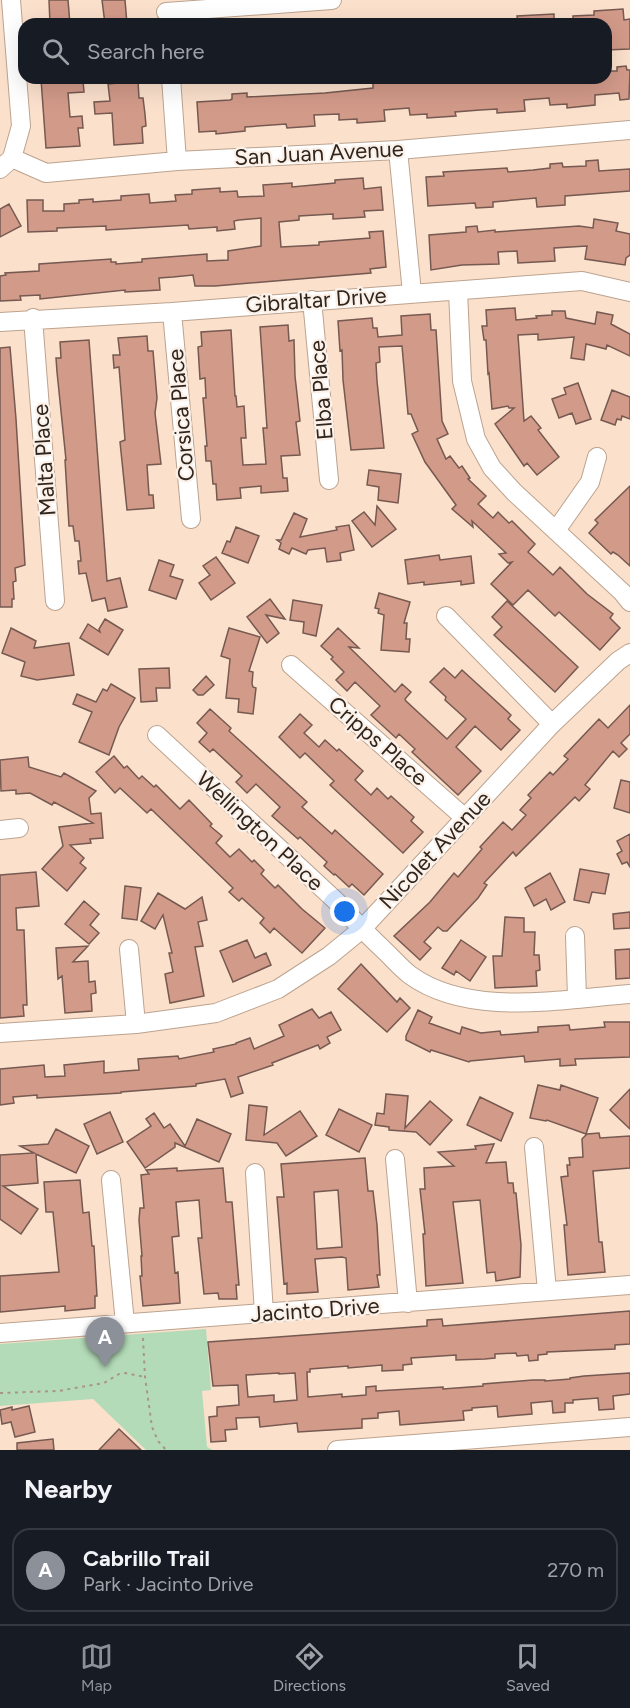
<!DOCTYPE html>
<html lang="en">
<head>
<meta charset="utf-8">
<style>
  body { margin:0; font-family:Figtree,sans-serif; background:#242831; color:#f1f3f6 }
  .you { position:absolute; left:345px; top:912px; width:21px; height:21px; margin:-15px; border:4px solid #fff; border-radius:50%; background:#1a73e8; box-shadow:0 0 0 9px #1a73e833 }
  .badge { display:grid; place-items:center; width:39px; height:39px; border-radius:50%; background:#8c9099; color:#fff; font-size:20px; font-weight:700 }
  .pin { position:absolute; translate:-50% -50px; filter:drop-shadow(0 2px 3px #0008) }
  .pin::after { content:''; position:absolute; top:32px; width:21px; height:18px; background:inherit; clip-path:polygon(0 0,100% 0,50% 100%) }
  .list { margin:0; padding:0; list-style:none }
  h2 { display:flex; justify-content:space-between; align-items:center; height:78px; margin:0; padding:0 24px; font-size:26px }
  h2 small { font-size:20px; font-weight:400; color:#9ea1a6 }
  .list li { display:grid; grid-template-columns:39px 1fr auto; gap:18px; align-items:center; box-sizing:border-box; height:84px; margin:0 12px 12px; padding:0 12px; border:2px solid #363941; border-radius:18px }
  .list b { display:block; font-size:22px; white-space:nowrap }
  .list p { margin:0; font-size:20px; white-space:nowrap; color:#9ea1a6 }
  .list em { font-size:20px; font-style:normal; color:#9ea1a6 }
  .icon { flex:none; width:33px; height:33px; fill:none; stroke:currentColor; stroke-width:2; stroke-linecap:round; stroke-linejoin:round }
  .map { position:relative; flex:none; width:630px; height:1450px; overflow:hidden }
  .search { position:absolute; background:#171b24; box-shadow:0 6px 24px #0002; left:18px; right:18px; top:18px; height:66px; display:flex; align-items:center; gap:15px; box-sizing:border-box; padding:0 21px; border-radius:18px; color:#9ea1a6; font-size:22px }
  .sheet { height:174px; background:#171b24 }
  nav { display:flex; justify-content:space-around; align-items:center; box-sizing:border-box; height:84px; border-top:2px solid #363941; background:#171b24; font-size:16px; color:#9ea1a6 }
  nav a { display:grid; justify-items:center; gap:3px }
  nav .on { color:#8c9099 }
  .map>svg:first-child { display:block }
  .green { fill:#b3dbb8 }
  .building { fill:#d29a89; stroke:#765951; stroke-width:1.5; fill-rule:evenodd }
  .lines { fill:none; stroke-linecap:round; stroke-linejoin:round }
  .minor-casing { stroke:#bca38f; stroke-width:20 }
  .path { stroke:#a99586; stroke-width:2; stroke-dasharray:3 4.5; stroke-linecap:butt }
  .minor { stroke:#fff; stroke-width:18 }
  .labels { text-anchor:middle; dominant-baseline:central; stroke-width:4.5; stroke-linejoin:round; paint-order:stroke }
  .street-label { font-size:22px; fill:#30261e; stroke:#fcf1e9 }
</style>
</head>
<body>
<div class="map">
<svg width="630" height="1450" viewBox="0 0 630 1450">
  <rect width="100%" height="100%" fill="#fbe1cc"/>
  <path class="green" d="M206,1329L211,1390L202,1391L207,1447L213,1450H146L93,1399L0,1406V1344Z"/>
  <path class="building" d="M49,0H68L70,24H50Z
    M102,0H125L127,24H105Z
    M623,9L624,20L630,19V49L606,50V24H573V16L594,15V11Z
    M554,14V24H518L517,16Z
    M626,66L627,70H630L629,99L620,100L619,93L595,95V105L567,108V104L550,105L549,98L524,100L525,111L497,113V109L480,110L455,112L456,116L427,118V114L410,115L409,108L384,110L385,121L357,123V119L339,120V114L314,115L315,126L287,128L286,124L245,127V131L216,134V131L199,132L197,102L230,100L232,99V94L247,93V97L325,93L373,88V83L443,78H457L458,82L490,80V78H606V71H617V67Z
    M77,78V82L83,81L84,92L68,93L70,117L82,116L83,128H78L80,146L46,148L41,79Z
    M138,81L139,98H143L145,114L146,126L142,127L143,143L114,145L112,113L95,114L94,102L110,101L108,84Z
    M598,160L599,171L630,169V191L565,196V205L537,207L536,198L493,202V207L476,208L475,203L428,206L426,177L444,176L443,172L507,168L508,172L533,170L550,168V164L562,163L563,167L586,166V161Z
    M363,178L364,189L381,187L383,210L364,211L365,217L333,219V214L299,216V220L279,222L281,247L319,245V242L370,238L369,232L383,231L386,267L370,269L371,273L215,286H195L193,275L173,277L159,278L160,290L125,292V290L40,299V295L20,296L21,300L0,301V276L6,275L5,273L39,271V264L111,259V262H116V264L142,262V259L207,254V261L228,260V251L261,246V218L239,220L234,221L235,229L217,231V227L189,229L188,225L106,230V226L57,228V231L28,232L27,200H43V211H64V204L79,203V200L93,199V202L121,200V196L149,194L150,203L176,201L175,195L192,194V190L220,188V192L237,191L238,197L264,196L263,185L292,183V187L335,183V180Z
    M9,204L21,226L0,237V209Z
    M594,219L618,223L616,231L630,234V255L626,258L625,265L585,259L587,246L554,248L555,261L518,263L517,251L498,252L499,264L462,265L431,270L429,235L466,232V227L477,226L478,232L495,230V232L579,226L593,228Z
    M515,308L516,320L537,318L536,316L552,315V311H565L566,318L595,324L597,312L613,315L611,324L630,334V356L607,345L606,349L586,344L584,360L571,358L574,337L538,340V334L518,335L524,421L531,416L541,428L538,430L559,457L537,475L527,463L524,466L495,424L514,408H509L508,406L492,409L489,373L488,374L486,340H484L482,326H487L486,310Z
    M430,314L431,330H436L442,421L448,434L437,439L446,459L450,456L459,468L462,466L470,478L468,479L486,496L478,504L493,518L498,512L509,523L512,521L535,544L528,552L553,575L560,567L587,594L613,614L610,618L620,628L600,650L559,612L555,616L528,590L513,605L491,584L512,562L508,563L499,554L506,553L472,521L473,527L452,509L456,505L425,462L412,434L418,431L411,414H408L402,346L379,347L380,362L376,363L377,381L384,448L351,450L343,380L342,350L340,351L338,321L372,318L373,328H377L378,337L402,335L401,316Z
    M288,325L289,341L294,340L295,376L300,421L296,422L300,455L281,456L283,478H287L288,491L261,493V486L240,488L241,498L217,500L216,484H213L211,461H206L205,446H207L203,398H206L205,378L200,379L198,347L202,346L201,332L231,330L235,396H236L237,407L244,406L246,438H241L243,465L266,464L263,428H267L260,327Z
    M147,336L148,351H153L157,398L155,413L161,464L147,465L149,495H153L154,508L127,510L120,442L125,440L119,367L114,368L113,355H120L118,338Z
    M89,340L107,581L120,578L127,607L108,611L105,598L92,601L86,573L79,574L78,561H81L79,541H75L73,526H69L65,460H66L57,372L56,358H61L60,342Z
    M10,347L16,419L25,565L15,568L16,581L13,582L14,599H12V607H0V348Z
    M578,383L591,419L576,424L572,413L559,418L552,399L566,394L564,388Z
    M612,390L630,397V419L622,416L621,420L617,419L615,425L601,420Z
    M369,470L401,474L398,503L378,500L379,487L367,485Z
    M630,486V566L618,555L613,552L611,554L589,533L598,523L595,520Z
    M377,506L396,529L372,547L352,521L364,512L375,525Z
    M294,513L307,519L300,537L337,530L336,527L349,525L354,550L340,553L341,560L327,562L325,548L308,550L306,554L292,548L289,554L279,549L281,543L277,540H281Z
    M236,527L259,536L248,563L222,553L227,541L230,542Z
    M439,555L440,560L471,556L474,583L461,585V581L424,585V582L408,584L405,560Z
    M216,557L235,583L211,600L199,583L210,575L203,566Z
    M159,560L174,565L170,576L183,580L176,599L149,590Z
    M379,593L410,602L404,623H407L406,639H410L409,652L381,650L384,615L378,613L379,609L375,608Z
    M270,599L285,619L266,615L279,633L267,643L247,617Z
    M293,600L322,605L316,636L303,633L304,622L290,620Z
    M507,601L578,667L555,692L494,635L502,627L492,617Z
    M105,619L123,630L108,655L80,638L88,624L100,632L99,629Z
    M11,628L36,641L34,648L69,643L74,675L37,680L21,676L25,662L2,653Z
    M229,628L260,637L249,671L253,672L252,684L253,687L256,688L253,714L238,712L239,699L226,698L230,659L221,656Z
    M338,628L359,648L349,647L395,692L402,684L411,692L405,699L406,701L447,739L466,719L445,700L446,697L430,682L444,668L455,678L462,670L511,715L508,719L520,730L501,750L475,726L456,747L481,771L458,795L412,752L415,749L399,734L396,738L371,715L380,706L355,682L347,691L336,680L344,672L331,659L333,657L321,646Z
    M169,668L170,688H156L157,701L141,702L139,669Z
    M206,676L214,685L203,695H198L193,690Z
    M111,684L135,698L119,727L109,755L79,742L92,712L73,704L77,694L96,702L103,689L107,691Z
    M630,705V734L621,743L627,749L619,757L613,751L585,785L590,789L579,801L575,797L516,856L513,852L484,883L487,885L478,898L447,931H443L438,927L424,942L431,948L420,960L394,936L430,902L454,873L458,877L482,849L480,847L503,822L512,830L526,815L520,810L531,798L528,795L550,772L553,775L568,759L564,756L599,719L608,728Z
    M210,709L231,728L229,731L307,802L302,807L332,834L335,830L383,874L364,895L352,884L349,887L335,874L334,875L324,866L327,862L300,837L298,839L272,816L280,807L256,784L247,793L236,782L242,776L213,749L210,752L199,742L207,733L197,723Z
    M300,714L312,725L304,733L319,747L325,740L337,751L339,749L363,771L355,780L371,795L377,788L388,799L391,796L414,817L411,821L423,832L403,853L330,785L334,781L305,753L300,758L279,737Z
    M114,756L124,768L127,766L139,779L142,776L154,787L156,785L180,809L189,800L212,824L210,826L222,836L216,843L230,857L239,849L252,862L254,860L264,870L261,874L275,888L278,885L302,909L325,928L302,953L274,928L270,933L260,923L264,918L242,898L239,901L229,892L233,888L151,809L147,813L120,788L115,793L96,772Z
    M28,757L29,767L61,777L64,773L96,791L89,798L91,814L101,813L103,838L90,839L91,843L70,845L84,858L80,863L86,868L67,891L42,869L63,846L59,827L93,823L54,802L52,805L30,793L16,794V790L1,791L0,760Z
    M621,780L630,782V813L614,808Z
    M630,834V867L627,862L622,864L617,854L622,851L617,841Z
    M580,869L609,874L605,894L592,892L589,903L574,900Z
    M36,872L39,906L16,908L17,930H24L27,1005H23L24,1016L0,1018V875Z
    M550,873L565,902L551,910L546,899L534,906L525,888Z
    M125,886L141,888L137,920L122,918Z
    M158,893L185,909L202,897L207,920L198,922L203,946L195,947L204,996L170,1003L165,974L173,972L169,953H172L163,915L155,929L141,921Z
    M84,901L99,914L90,925L99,933L89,944L65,924Z
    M630,912V928L614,929L613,914Z
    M505,917L524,918V932H535L534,955H539L540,970L536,971L537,986L495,988L493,956H502Z
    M247,940L255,958L266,953L271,965L233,982L220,951Z
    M461,940L486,957L470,981L456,971L454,975L442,968Z
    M88,946L73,962L88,961L89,982L95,981L96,993L91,994L92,1011L65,1013L62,976L58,979L56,948Z
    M630,949V978L616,979L615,950Z
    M361,964L397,1002L400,998L410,1008L387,1032L338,989Z
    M312,1009L319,1018L331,1012L341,1030L327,1037L330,1043L320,1049L318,1045L272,1063L273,1065L238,1077L243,1093L231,1097L225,1079L196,1084V1086L121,1092V1093L37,1098V1095L13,1097L14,1103L0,1105V1069L44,1065L45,1077L65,1076L64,1065L104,1061V1073L125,1071L139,1070L138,1059L178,1056L179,1059L214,1052L213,1049L236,1044V1043L250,1038L254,1049L284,1036L279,1025Z
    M418,1010L432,1017L429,1023L460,1034L462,1027L481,1033L500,1031L501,1035L538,1032V1027L569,1025L570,1030L605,1027L604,1022H630V1057L575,1059L576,1065L560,1066V1059L525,1062L524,1056L470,1061L469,1062L431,1050L430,1052L406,1040V1036Z
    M538,1085L560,1090L561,1085L598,1098L586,1134L547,1120L546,1121L530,1118Z
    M630,1089V1129L610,1110Z
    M386,1094L408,1096L405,1128L430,1101L452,1120L430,1145L416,1132L389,1130V1127L375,1125L377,1113L384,1114Z
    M480,1097L513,1113L501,1141L467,1125Z
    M249,1105L267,1107L264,1135L300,1111L317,1136L286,1156L277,1143L246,1140Z
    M339,1109L372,1125L359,1152L326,1135Z
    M110,1112L123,1142L97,1154L84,1124Z
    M154,1113L164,1128L170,1124L185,1146L197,1119L231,1134L219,1162L175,1143V1147L145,1168L127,1142L151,1126L146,1119Z
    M56,1129L89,1146L76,1173L36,1154L38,1183L3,1186L38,1209L21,1234L0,1219V1155L34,1153L20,1146L48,1144Z
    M599,1133L600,1138L630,1136V1168L593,1171L599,1242H602L605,1272L568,1275L564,1225H567L561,1177L568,1176L567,1165H570L569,1158L583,1157L582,1139L587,1134Z
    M494,1144L486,1163L506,1162L508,1183H513L514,1193H516L521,1245L520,1277L496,1281L495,1272L487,1273L480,1200L453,1202L463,1283L426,1286L423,1234H425L420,1189H425L424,1168L454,1166L438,1152L476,1149L475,1146Z
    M365,1158L368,1191H373L377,1225L380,1275H377L379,1287L348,1290L346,1258L342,1257L315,1259L318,1292L287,1294V1283L284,1284L277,1197H284L281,1164ZM338,1190L342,1247L317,1249L314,1192Z
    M177,1168V1171L223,1168L226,1202H232L239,1285H236L237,1299H219L218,1293L204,1294L198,1238H202L199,1200L176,1202L179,1236L172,1237L175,1273L178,1272L180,1303L143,1306L140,1276H142L141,1256H142L139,1220L140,1208H144L141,1175L149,1174L146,1170Z
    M80,1180L83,1213L89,1212L92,1246H94L97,1296H95V1308L65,1311V1306L0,1312V1276L59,1272L53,1212H46L44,1182Z
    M630,1311V1344L615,1345V1349L547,1352V1354L538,1355V1360L529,1361L528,1355L517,1356L516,1353L495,1354V1358L485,1359L456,1360V1355L411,1358L412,1364L403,1365V1370L382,1371V1365L348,1368V1366L310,1369V1372H307L308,1397L342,1394V1397L366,1395V1387L376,1386V1391L443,1387V1389L483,1386V1384L533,1380H545V1381L570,1379V1378L584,1376L630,1373V1394L613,1396L614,1409L599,1410L598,1398L573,1400V1403H565V1412L553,1413L552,1401L531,1403L532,1414L498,1417L497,1406L472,1408V1410L463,1411L464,1420L400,1425L399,1411L378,1413V1418L362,1419V1428L298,1432L297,1423L260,1427L259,1417L236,1418L237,1429L225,1430L226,1441L211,1442L209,1417L217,1416V1407L239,1405L238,1385L213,1386L208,1342L427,1326V1320L442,1319L443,1326ZM279,1373V1374L295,1373L297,1400L274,1402V1395L248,1397L246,1375Z
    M29,1406L35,1432L15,1437L11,1422L2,1424L0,1410L12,1407V1410Z
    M119,1429L141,1450H99Z
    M53,1439L54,1450H17V1443Z"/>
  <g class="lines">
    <defs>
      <path id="minor" d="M166,12L332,0
        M171,78L177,161
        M398,150L412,293
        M12,158L46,173L177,161L398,150L630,130
        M0,169L12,158L21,126L11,0
        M458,291L462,381L476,439L492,468L514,492L622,592L630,602
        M312,300L329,480
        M172,312L191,519
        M33,318L55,601
        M0,322L172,312L582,281L630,292
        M557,529L590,482L597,457
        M446,616L552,724
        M291,665L465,818
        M157,735L336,901C352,919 369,936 387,953C395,961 402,969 410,975C469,1018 562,999 630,994
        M0,830L19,828
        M575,936L577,998
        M129,949L136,1024
        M0,1033L136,1024L216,1013L278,989L329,956L362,929L552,724L618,661L630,653
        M534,1147L547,1291
        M395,1159L408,1303
        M255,1173L264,1313
        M111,1180L125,1323
        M0,1333L630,1285
        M337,1450L630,1427"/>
    </defs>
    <use href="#minor" class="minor-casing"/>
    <path class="path" d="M143,1338L145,1377L152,1427L158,1441L166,1450
      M0,1393L58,1391L104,1383L119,1374L125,1373L145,1377"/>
    <use href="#minor" class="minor"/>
  </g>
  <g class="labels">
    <g class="street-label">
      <text transform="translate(319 153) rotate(-3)">San Juan Avenue</text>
      <text transform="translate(316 300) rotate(-4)">Gibraltar Drive</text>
      <text transform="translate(321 390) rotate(-95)">Elba Place</text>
      <text transform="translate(181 415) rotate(-95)">Corsica Place</text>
      <text transform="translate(44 460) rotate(-94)">Malta Place</text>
      <text transform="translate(378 741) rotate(41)">Cripps Place</text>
      <text transform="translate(260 831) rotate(43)">Wellington Place</text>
      <text transform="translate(435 850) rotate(-47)">Nicolet Avenue</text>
      <text transform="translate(315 1310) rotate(-4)">Jacinto Drive</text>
    </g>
  </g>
</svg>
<div class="you"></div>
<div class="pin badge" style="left:105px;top:1367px">A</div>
<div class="search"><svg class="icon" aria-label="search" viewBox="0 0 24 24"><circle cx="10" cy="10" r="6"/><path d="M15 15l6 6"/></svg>Search here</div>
</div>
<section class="sheet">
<h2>Nearby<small></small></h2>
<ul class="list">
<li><span class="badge">A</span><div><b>Cabrillo Trail</b><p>Park · Jacinto Drive</p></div><em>270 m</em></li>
</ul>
</section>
<nav>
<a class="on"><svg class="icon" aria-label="map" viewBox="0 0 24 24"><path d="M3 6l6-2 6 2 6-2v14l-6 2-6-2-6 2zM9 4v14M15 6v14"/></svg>Map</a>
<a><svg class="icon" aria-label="directions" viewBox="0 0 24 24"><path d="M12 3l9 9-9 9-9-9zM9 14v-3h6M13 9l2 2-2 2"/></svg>Directions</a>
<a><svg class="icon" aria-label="saved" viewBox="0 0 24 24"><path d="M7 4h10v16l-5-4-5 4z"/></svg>Saved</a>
</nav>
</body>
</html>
